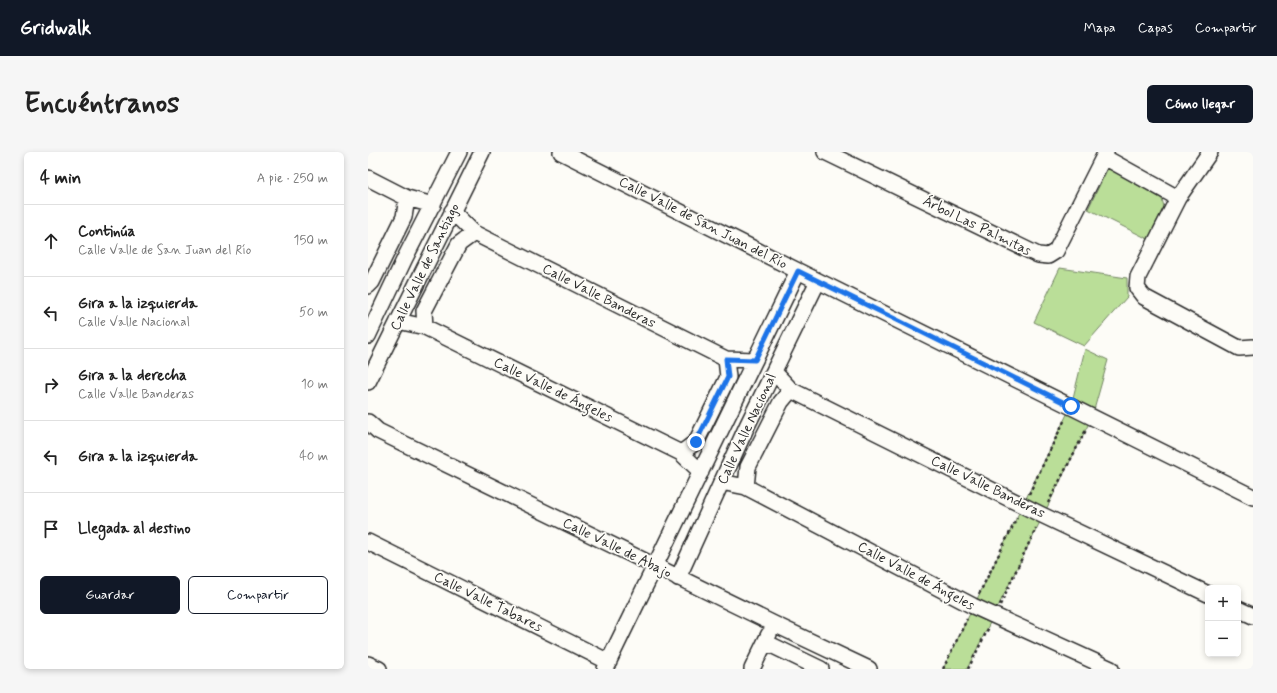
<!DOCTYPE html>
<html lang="es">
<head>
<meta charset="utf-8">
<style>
  body { margin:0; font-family:Mynerve,sans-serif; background:#f6f6f6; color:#222 }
  .controls { position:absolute; right:12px; bottom:12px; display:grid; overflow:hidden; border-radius:6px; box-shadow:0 2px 6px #0003 }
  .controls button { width:36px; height:36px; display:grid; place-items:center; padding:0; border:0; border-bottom:1px solid #e0e0e0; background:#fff; color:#222; font:20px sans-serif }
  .stop { position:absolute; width:12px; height:12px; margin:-9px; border:3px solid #1a73e8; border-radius:50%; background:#fff }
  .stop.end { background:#1a73e8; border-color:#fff; box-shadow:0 1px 4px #0008 }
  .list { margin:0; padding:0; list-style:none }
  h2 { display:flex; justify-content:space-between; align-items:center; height:52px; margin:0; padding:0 16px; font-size:17px }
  h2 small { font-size:13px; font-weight:400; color:#767676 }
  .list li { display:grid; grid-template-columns:26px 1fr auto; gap:12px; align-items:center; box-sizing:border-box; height:72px; padding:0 16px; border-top:1px solid #e0e0e0 }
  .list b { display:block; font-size:15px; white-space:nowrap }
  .list p { margin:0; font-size:13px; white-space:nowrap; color:#767676 }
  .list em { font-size:13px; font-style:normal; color:#767676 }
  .actions { display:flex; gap:8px; padding:12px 16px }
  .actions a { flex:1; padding:9px 0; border:1px solid #111827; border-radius:6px; text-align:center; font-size:14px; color:#111827 }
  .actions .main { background:#111827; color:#fff }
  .icon { flex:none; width:22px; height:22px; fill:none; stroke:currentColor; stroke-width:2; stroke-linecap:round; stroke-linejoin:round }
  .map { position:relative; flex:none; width:885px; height:517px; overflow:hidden; border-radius:6px }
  header { display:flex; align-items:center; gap:24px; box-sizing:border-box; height:56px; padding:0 20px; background:#111827; color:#fff }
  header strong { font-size:19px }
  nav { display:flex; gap:22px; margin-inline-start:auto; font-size:14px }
  .intro { display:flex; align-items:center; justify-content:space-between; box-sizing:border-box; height:96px; padding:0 24px }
  h1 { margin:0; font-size:28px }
  .button { padding:10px 18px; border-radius:6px; background:#111827; color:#fff; font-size:14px; font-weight:700 }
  main { display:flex; gap:24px; padding:0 24px }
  aside { flex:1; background:#fff; border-radius:6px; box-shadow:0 2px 6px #0003 }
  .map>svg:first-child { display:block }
  .green { fill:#bade98; stroke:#728462 }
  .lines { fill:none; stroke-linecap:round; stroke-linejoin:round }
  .minor-casing { stroke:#2b2b2b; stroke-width:18 }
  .path { stroke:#2b2b2b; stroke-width:2.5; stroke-dasharray:3 3; stroke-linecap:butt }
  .minor { stroke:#fdfcf7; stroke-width:15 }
  .route { stroke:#1a73e8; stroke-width:5 }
  .labels { text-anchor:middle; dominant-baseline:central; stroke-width:3.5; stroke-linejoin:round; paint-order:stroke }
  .street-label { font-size:14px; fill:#2b2b2b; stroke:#fdfcf7 }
</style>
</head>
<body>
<header>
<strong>Gridwalk</strong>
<nav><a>Mapa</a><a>Capas</a><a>Compartir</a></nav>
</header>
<div class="intro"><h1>Encuéntranos</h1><a class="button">Cómo llegar</a></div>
<main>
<aside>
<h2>4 min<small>A pie · 250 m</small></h2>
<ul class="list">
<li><svg class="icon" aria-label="ahead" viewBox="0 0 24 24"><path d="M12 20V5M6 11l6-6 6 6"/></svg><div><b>Continúa</b><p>Calle Valle de San Juan del Río</p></div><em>150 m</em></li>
<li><svg class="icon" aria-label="left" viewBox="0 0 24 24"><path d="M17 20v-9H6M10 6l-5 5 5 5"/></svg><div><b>Gira a la izquierda</b><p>Calle Valle Nacional</p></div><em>50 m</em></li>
<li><svg class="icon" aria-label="right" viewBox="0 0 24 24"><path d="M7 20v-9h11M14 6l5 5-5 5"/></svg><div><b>Gira a la derecha</b><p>Calle Valle Banderas</p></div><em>10 m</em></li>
<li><svg class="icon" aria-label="left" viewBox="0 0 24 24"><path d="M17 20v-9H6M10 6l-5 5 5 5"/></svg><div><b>Gira a la izquierda</b></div><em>40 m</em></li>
<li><svg class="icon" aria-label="arrive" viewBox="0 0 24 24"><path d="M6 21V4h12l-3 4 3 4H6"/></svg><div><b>Llegada al destino</b></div></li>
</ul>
<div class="actions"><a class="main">Guardar</a><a>Compartir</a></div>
</aside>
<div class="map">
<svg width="885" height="517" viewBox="0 0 885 517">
  <rect width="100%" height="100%" fill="#fdfcf7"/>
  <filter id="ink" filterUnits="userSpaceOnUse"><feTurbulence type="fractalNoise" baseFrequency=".025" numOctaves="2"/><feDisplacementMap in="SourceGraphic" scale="8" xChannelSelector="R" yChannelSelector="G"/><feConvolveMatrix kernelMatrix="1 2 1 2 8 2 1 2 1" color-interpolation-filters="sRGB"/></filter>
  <g filter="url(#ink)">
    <path class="green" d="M740,16L794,47L796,55L780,87L720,57Z
      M692,116L759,126V145L716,194L666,170Z
      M717,197L740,208L724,265L599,517H575L703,254Z"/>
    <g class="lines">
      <defs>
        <path id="minor" d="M193,0L430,119L885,345
          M457,0L670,103L680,104L688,99L738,0
          M842,0L810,46L770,125L769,136L776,145L871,196L885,195
          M736,5L810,46
          M0,26L39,46L65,53
          M84,59L106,81L358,207L387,208
          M0,134L4,130L36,65L39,46
          M30,169L57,175L313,301L333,320
          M57,175L56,159L91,92L106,81
          M0,184L37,106L91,0
          M406,220L423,238L674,363L840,442
          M0,230L114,0
          M0,270L10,279L406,472L501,517
          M313,301L328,290L360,225L358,207
          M353,330L378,335L605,454L743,517
          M378,335L380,315L413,250L423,238
          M0,390L241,510
          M310,426L379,274L450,129
          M870,457L885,464
          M397,490L453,517
          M0,512L11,517
          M237,517L430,119
          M384,517L401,482"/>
      </defs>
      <use href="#minor" class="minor-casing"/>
      <path class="path" d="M661,342L697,267
        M680,351L718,278
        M611,442L649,366
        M632,453L668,376
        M575,517L599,467
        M600,517L621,475"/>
      <use href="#minor" class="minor"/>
    </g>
  </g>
  <g class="lines" filter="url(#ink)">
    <path class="route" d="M328,290L360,225L358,207L387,208L430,119L703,254"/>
  </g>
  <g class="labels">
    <g class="street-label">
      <text transform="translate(335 71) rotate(27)">Calle Valle de San Juan del Río</text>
      <text transform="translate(609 74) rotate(26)">Árbol Las Palmitas</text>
      <text transform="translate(57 115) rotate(-64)">Calle Valle de Santiago</text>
      <text transform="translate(231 144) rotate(27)">Calle Valle Banderas</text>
      <text transform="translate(185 238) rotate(26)">Calle Valle de Ángeles</text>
      <text transform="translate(379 277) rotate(-65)">Calle Valle Nacional</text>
      <text transform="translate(620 335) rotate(26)">Calle Valle Banderas</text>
      <text transform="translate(249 396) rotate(26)">Calle Valle de Abajo</text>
      <text transform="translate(548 424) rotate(28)">Calle Valle de Ángeles</text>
      <text transform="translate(120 450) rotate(26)">Calle Valle Tabares</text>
    </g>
  </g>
</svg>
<div class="controls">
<button>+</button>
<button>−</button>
</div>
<div class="stop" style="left:703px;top:254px"></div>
<div class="stop end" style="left:328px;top:290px"></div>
</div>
</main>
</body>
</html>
